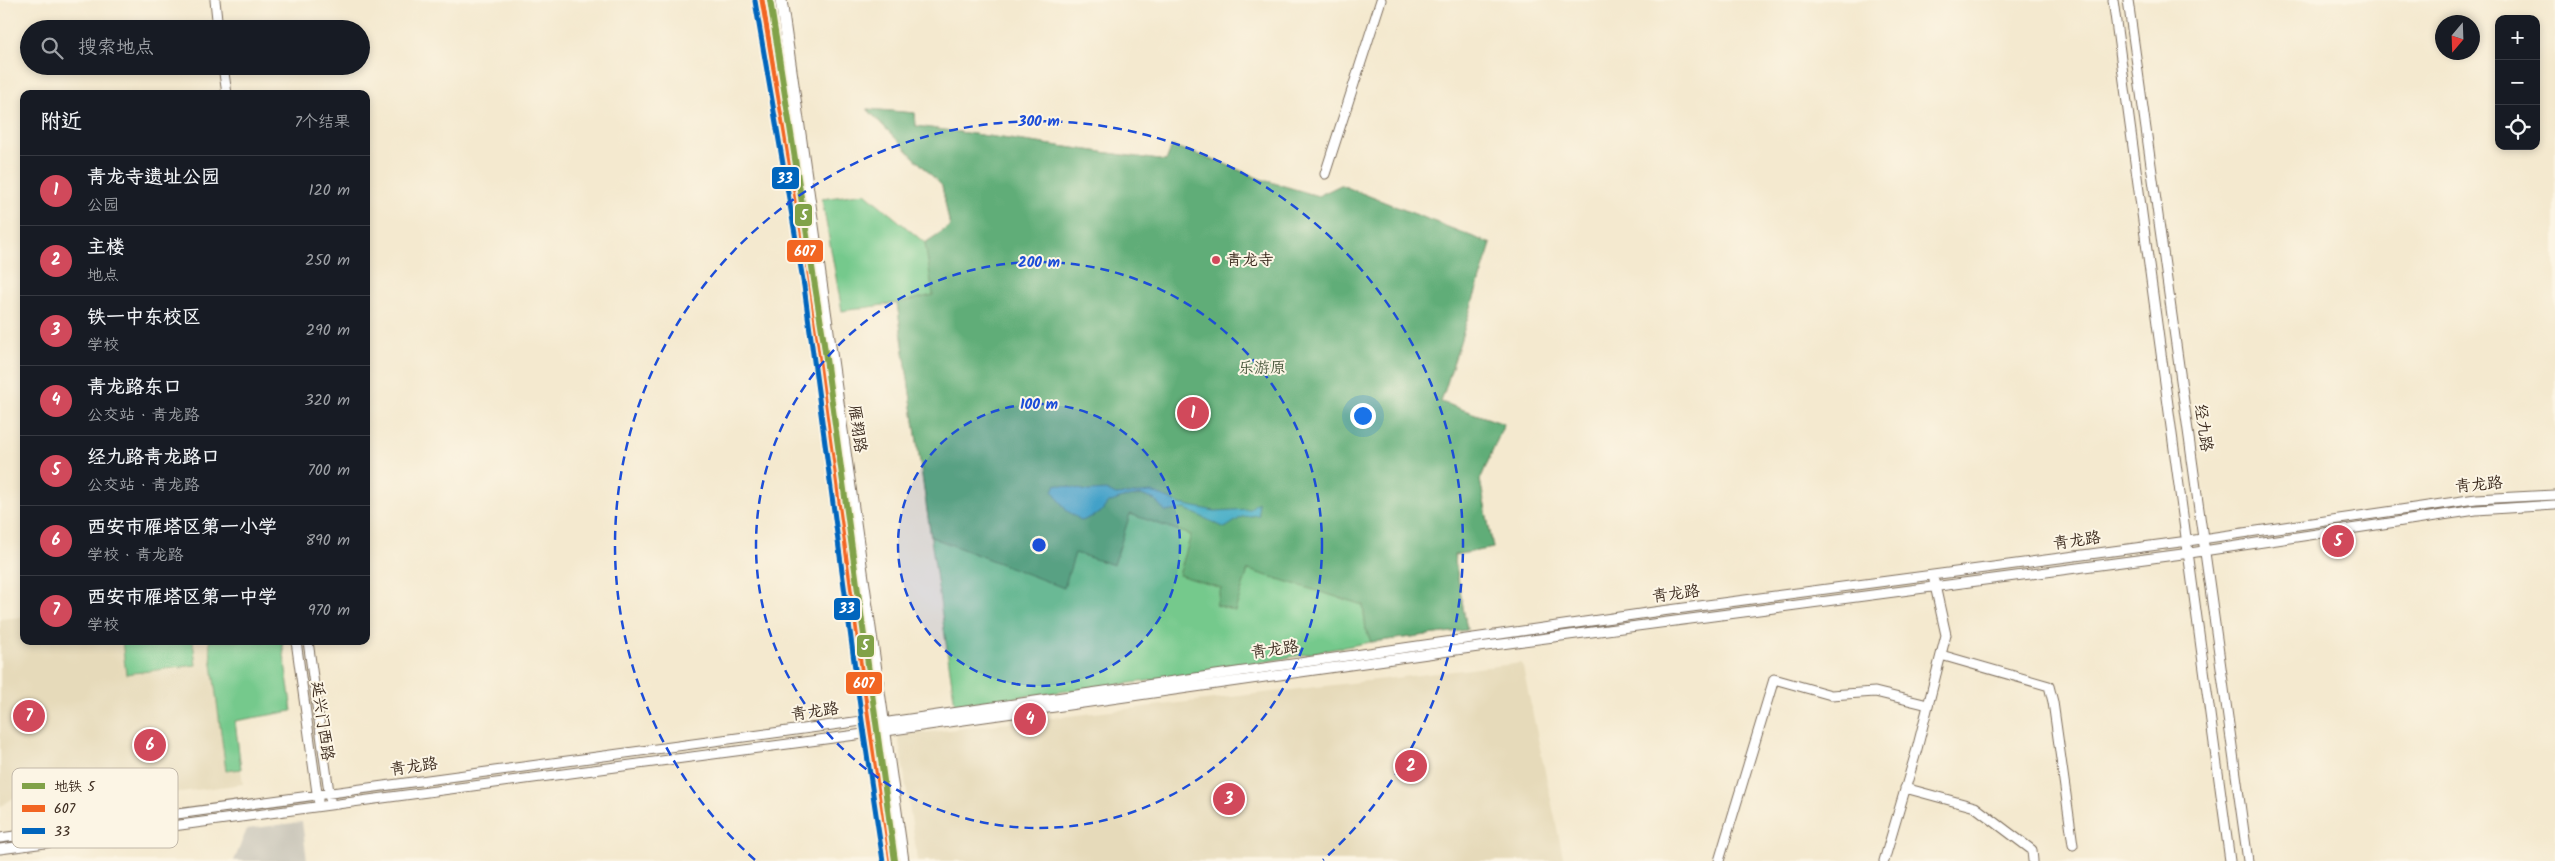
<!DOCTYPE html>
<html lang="zh">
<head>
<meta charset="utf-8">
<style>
  body { margin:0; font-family:Kalam,"LXGW WenKai TC",sans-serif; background:#20242c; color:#f1f3f6 }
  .controls { position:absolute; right:15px; top:15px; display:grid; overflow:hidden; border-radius:10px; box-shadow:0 2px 8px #0003 }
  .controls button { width:45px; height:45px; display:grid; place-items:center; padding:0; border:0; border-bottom:1px solid #363941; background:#171b24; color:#f1f3f6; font:25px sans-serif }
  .compass { position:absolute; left:2435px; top:15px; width:45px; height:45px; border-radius:50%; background:#171b24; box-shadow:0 2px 8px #0003; rotate:199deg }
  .you { position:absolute; left:1362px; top:415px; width:18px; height:18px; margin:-12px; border:4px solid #fff; border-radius:50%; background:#1a73e8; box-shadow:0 0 0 8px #1a73e833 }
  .badge { display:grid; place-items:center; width:32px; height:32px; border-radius:50%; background:#d1495b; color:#fff; font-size:16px; font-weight:700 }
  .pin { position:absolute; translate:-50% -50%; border:2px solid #fff; box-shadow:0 1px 5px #0006 }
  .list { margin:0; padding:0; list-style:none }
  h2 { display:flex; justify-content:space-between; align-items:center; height:65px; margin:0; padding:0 20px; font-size:21px }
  h2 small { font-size:16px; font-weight:400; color:#9ea1a6 }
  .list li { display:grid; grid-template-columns:32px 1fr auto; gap:15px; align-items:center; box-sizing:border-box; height:70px; padding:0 20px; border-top:1px solid #363941 }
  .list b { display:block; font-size:19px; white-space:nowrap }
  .list p { margin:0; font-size:16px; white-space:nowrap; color:#9ea1a6 }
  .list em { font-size:16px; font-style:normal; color:#9ea1a6 }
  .icon { flex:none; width:28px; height:28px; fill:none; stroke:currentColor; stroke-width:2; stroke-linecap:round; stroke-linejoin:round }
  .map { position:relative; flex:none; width:2555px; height:861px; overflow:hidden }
  .search { position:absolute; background:#171b24; box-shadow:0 2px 8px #0003; left:20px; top:20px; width:350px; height:55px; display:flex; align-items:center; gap:12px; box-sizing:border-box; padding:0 18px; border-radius:28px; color:#9ea1a6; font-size:19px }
  .panel { position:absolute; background:#171b24; box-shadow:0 2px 8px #0003; left:20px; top:90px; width:350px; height:555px; border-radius:10px }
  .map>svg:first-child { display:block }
  .built { fill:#e6daba }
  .industrial { fill:#c8c4b8 }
  .green { fill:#75c98c; stroke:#587a55 }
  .forest { fill:#60ad78; stroke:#4e6c4b }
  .water { fill:#47aec7; stroke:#416c72 }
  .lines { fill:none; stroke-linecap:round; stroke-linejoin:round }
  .minor-casing { stroke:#7c6d5c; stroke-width:11 }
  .major-casing { stroke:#7c6d5c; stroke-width:13 }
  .minor { stroke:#fff; stroke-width:9 }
  .major { stroke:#fff; stroke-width:11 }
  .bus-1-casing { stroke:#fcf5e5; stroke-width:9 }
  .bus-2-casing { stroke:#fcf5e5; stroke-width:9 }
  .bus-1 { stroke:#f26522; stroke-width:5 }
  .bus-2 { stroke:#0065bd; stroke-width:5 }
  .metro-1-casing { stroke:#fcf5e5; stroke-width:10 }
  .metro-1 { stroke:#81a248; stroke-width:6 }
  .ring { fill:none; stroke:#1d4ed8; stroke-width:2.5; stroke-dasharray:9 6 }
  .poi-dot { fill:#d1495b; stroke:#fcf5e5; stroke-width:2 }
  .labels { text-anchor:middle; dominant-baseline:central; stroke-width:4; stroke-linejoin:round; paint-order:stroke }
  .poi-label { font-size:16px; fill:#3b2a1e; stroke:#fcf5e5; text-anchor:start }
  .park-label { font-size:16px; fill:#4c5a3f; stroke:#fcf5e5 }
  .street-label { font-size:16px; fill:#3b2a1e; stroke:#fcf5e5 }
  .key { fill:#fcf5e5; stroke:#c2b8a9; stroke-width:1 }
  .key-label { font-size:14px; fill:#3b2a1e }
  .centre { fill:#1d4ed8; stroke:#fcf5e5; stroke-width:2.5 }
  .ring-label { font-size:15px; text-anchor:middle; font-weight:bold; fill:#1d4ed8; stroke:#fcf5e5; stroke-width:4; stroke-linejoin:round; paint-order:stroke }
  .line-badge { stroke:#fcf5e5; stroke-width:2 }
  .badge-label { font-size:14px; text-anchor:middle; font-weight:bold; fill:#fff }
</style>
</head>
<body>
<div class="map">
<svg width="2555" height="861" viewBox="0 0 2555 861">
  <rect width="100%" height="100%" fill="#fcf5e5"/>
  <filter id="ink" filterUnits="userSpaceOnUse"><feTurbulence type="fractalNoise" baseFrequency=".02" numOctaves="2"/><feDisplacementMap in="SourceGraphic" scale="10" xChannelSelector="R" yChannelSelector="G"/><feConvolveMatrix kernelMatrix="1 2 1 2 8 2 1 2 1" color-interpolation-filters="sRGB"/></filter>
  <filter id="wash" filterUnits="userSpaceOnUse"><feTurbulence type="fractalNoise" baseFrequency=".0096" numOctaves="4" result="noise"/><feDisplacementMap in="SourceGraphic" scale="20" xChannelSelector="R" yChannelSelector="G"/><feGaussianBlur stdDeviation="1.12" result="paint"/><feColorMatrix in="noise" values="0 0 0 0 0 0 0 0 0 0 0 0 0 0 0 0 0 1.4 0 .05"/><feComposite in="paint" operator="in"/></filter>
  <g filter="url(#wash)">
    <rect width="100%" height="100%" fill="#f4e9cf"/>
    <path class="built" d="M24,617V641H282L265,716L235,721L243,784L71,806L68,791L15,797L0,807V619Z
      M1522,663L1564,861H918L898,736Z"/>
    <path class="industrial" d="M302,822L307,861H234L247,829Z"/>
    <path class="green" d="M867,109L915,113L916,126L1166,161L1172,146L1220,162L1260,179L1318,196L1341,185L1491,244L1441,402L1504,424L1480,480L1493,548L1454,555L1467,630L1371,642L1195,675L955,705L897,303L842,311L822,199L865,193L925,243L950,227L942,186Z
      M122,641H193L196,665L126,674Z
      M209,641H282L292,711L235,721L241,769L226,771Z"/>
    <path class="forest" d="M867,109L915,113L916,126L1166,161L1172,146L1220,162L1260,179L1318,196L1341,185L1491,244L1441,402L1504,424L1480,480L1493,548L1454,555L1467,630L1371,642L1366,630L1363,605L1248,570L1235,611L1216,605L1221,588L1179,575L1191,535L1130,514L1114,565L1075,553L1064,588L931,537L897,303L933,295L925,243L950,226L942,186Z"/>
    <path class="water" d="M1056,484L1088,491L1106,490L1116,495L1152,492L1181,504L1215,511L1249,509L1258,502L1259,515L1242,517L1225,528L1185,509L1166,512L1155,500L1141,495L1123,498L1108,503L1100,513L1082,521L1066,510L1053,491Z"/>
  </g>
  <g filter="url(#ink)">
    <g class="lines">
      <defs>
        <path id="minor" d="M215,0L218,29
          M2113,0L2230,861
          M2128,0L2248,861
          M223,66L227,94
          M1325,174L1381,0
          M296,641L318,800
          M308,641L330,799
          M1941,655L2049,686L2053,702L2073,845
          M1905,788L1975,807L2032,850L2033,861
          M0,838L869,720L882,723L1654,612L2188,541L2476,499L2555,495
          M0,849L886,731L1456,650L2190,553L2476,510L2555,505
          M1719,861L1774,679L1831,695L1875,692L1928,705
          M1884,861L1917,749L1946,635L1934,581"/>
        <path id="major" d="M762,0L811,285L869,720L891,861
          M781,0L903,861"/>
      </defs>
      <use href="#minor" class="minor-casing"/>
      <use href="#major" class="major-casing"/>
      <use href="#minor" class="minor"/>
      <use href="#major" class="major"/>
      <defs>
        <path id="bus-1" d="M762,0L811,285L869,720L891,861"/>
        <path id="bus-2" d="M755,1L804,286L862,721L883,861"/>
      </defs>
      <use href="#bus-1" class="bus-1-casing"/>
      <use href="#bus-2" class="bus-2-casing"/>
      <use href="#bus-1" class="bus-1"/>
      <use href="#bus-2" class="bus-2"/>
      <defs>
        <path id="metro-1" d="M770,0L823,337L895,861"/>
      </defs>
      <use href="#metro-1" class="metro-1-casing"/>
      <use href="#metro-1" class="metro-1"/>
    </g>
  </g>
  <circle cx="1039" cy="545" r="141" fill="#1d4ed8" fill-opacity=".12"/>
  <g class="ring">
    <circle cx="1039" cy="545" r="141"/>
    <circle cx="1039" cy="545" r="283"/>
    <path d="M755 860A424 424 0 1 1 1323 860"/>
  </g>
  <circle class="poi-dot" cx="1216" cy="260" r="5"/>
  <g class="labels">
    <g class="poi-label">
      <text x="1226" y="260">青龙寺</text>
    </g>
    <g class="park-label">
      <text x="1262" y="368">乐游原</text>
    </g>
    <g class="street-label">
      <text transform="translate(2203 428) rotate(82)">经九路</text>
      <text transform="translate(857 429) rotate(82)">雁翔路</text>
      <text transform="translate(2479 485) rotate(-5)">青龙路</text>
      <text transform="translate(2077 541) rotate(-8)">青龙路</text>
      <text transform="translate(1676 594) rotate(-7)">青龙路</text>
      <text transform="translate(1275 650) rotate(-8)">青龙路</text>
      <text transform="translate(815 712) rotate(-8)">青龙路</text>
      <text transform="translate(322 721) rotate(82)">延兴门西路</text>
      <text transform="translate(414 767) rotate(-8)">青龙路</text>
    </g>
  </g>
  <rect x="12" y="768" width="166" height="80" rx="8" class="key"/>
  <rect x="22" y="783" width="23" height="6" fill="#81a248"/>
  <rect x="22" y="805" width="23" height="7" fill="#f26522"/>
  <rect x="22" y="828" width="23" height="6" fill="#0065bd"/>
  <g class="key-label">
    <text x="54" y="791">地铁 5</text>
    <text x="54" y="813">607</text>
    <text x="54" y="836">33</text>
  </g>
  <circle cx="1039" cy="545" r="8" class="centre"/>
  <g class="ring-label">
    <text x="1039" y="126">300 m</text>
    <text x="1039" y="267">200 m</text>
    <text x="1039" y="409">100 m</text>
  </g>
  <g class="line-badge">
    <rect x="771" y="166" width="29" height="24" rx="5" fill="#0065bd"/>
    <rect x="794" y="203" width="19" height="24" rx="5" fill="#81a248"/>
    <rect x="786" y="239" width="38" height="24" rx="5" fill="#f26522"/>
    <rect x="833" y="597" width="28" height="24" rx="5" fill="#0065bd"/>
    <rect x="856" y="634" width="19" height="24" rx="5" fill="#81a248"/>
    <rect x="845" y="671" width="38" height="24" rx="5" fill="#f26522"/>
  </g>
  <g class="badge-label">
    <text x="785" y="183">33</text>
    <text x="804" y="220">5</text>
    <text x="805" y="256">607</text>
    <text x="847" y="613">33</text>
    <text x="865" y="650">5</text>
    <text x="864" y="688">607</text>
  </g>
</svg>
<div class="controls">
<button>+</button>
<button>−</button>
<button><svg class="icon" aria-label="locate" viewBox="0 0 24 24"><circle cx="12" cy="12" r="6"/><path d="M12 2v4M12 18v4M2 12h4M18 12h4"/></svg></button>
</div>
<svg class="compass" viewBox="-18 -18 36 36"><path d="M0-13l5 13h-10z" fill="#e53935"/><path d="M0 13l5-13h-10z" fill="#9ea1a6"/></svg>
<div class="you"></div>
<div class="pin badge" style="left:1193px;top:413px">1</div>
<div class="pin badge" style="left:1411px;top:766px">2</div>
<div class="pin badge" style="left:1229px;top:799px">3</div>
<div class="pin badge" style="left:1030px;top:719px">4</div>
<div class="pin badge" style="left:2338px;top:541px">5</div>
<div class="pin badge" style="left:150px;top:745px">6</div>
<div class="pin badge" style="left:29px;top:716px">7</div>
<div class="search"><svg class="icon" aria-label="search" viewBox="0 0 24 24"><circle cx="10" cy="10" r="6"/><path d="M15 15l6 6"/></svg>搜索地点</div>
<section class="panel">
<h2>附近<small>7个结果</small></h2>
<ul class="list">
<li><span class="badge">1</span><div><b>青龙寺遗址公园</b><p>公园</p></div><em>120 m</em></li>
<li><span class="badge">2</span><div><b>主楼</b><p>地点</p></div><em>250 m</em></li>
<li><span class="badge">3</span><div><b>铁一中东校区</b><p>学校</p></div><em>290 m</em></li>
<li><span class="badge">4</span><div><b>青龙路东口</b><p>公交站 · 青龙路</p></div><em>320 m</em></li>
<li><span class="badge">5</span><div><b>经九路青龙路口</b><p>公交站 · 青龙路</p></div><em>700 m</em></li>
<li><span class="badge">6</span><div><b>西安市雁塔区第一小学</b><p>学校 · 青龙路</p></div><em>890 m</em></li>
<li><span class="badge">7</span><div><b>西安市雁塔区第一中学</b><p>学校</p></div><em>970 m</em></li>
</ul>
</section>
</div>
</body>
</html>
